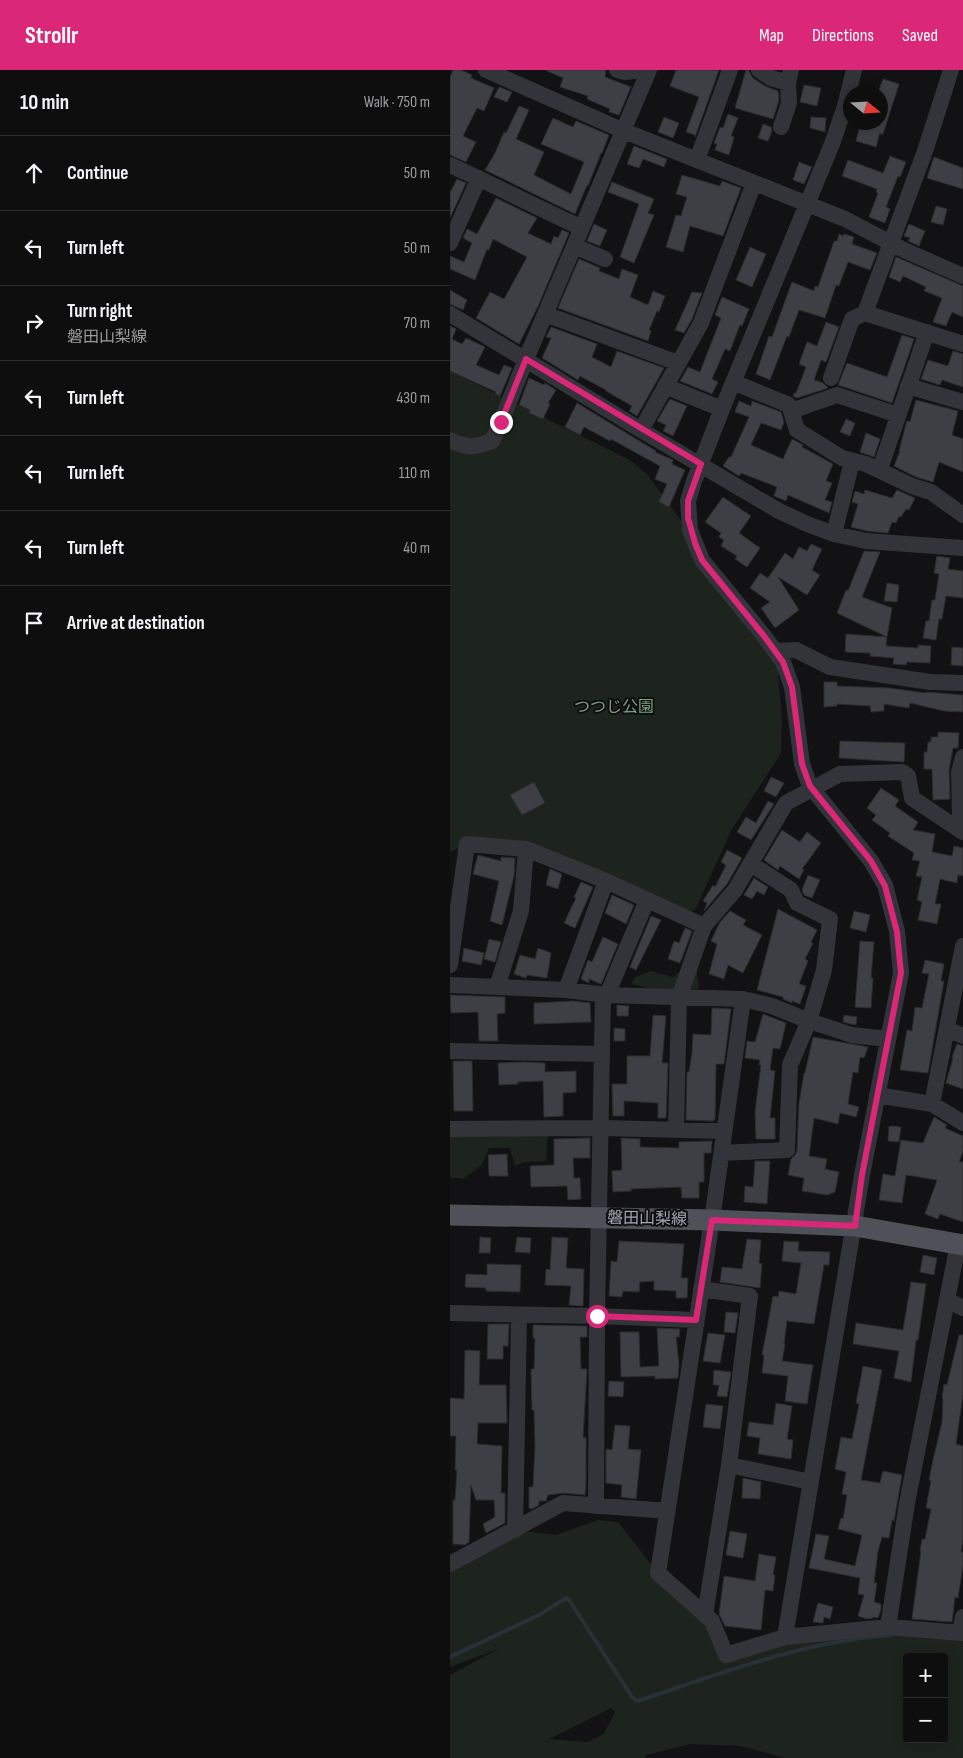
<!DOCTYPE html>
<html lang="en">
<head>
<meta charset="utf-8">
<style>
  body { margin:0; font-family:"Sofia Sans Condensed","Noto Sans JP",sans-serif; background:#171718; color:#f1f3f6 }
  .controls { position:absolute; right:15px; bottom:15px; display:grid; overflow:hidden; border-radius:5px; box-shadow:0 2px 12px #0003 }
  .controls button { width:45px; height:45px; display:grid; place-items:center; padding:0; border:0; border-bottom:1px solid #2e2e2f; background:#0e0e0f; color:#f1f3f6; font:25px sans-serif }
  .compass { position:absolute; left:393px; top:15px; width:45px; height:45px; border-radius:50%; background:#0e0e0f; box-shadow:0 2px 12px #0003; rotate:108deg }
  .stop { position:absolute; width:15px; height:15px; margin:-11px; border:4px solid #db2777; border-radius:50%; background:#fff }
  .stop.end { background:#db2777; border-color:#fff; box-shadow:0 1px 5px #0008 }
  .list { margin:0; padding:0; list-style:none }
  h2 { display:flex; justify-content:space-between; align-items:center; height:65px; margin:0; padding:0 20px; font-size:21px }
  h2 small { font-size:16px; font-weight:400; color:#9b9c9e }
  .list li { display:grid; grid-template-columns:32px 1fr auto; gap:15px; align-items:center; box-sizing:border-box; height:75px; padding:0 20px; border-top:1px solid #2e2e2f }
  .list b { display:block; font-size:19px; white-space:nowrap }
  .list p { margin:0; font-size:16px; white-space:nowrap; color:#9b9c9e }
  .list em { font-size:16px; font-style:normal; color:#9b9c9e }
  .icon { flex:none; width:28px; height:28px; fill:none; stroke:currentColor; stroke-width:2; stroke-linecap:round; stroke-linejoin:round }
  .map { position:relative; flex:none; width:513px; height:1688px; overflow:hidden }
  header { display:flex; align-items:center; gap:30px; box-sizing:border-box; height:70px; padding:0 25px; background:#db2777; color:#fff }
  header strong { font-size:24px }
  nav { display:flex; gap:28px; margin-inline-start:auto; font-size:18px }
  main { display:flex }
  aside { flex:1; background:#0e0e0f }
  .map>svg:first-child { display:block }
  .green { fill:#1d241e; fill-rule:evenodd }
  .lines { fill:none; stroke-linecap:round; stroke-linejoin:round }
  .stream { stroke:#293138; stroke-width:4 }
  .building { fill:#3e3f44; stroke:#2c2c30 }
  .minor { stroke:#333439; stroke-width:16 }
  .major { stroke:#4f5158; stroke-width:21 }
  .route { stroke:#db2777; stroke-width:6 }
  .labels { text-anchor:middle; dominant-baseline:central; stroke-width:4; stroke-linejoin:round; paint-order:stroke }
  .park-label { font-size:16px; fill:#7ba07d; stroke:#0e0d0f }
  .street-label { font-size:16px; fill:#a4a9b5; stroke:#0e0d0f }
</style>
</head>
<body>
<header>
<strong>Strollr</strong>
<nav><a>Map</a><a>Directions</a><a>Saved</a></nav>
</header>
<main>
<aside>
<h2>10 min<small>Walk · 750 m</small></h2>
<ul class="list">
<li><svg class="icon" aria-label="ahead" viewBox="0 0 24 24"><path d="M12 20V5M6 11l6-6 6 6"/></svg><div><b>Continue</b></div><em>50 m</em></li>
<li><svg class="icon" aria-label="left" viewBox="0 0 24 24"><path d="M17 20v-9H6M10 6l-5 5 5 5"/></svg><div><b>Turn left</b></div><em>50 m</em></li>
<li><svg class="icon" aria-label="right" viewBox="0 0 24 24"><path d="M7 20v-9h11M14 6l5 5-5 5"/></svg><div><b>Turn right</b><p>磐田山梨線</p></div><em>70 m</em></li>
<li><svg class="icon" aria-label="left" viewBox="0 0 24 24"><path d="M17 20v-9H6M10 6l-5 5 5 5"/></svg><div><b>Turn left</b></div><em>430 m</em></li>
<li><svg class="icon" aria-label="left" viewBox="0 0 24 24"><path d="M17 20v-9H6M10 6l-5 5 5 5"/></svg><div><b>Turn left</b></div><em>110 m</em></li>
<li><svg class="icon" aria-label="left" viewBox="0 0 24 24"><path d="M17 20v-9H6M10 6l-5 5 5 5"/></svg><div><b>Turn left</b></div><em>40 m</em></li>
<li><svg class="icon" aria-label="arrive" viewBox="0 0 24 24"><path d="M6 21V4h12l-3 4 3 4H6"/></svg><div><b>Arrive at destination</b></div></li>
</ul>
</aside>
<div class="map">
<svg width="513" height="1688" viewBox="0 0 513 1688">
  <rect width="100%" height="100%" fill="#121214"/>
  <path class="green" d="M0,301L180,390L197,404L326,581L332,648L331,683L282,759L245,840L223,842L76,779L17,774L0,782Z
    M235,898L247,902L249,918L238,925L212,922L182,914L184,908L200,901L223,907Z
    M98,1058L96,1091L75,1092L65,1096L60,1078H39L32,1095L13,1109L0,1107V1059Z
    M148,1450L168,1452L208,1503L261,1551L276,1585L438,1557L513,1563V1688H335L291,1676L240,1674L196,1685L195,1688H0V1605L50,1578L0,1597V1498L65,1460L106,1465ZM457,1587H494V1669H457ZM161,1638L165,1642L154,1664L138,1672L99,1669Z"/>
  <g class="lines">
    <path class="stream" d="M0,1587L89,1545L116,1528L119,1530L182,1627L187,1631C270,1604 354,1571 441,1565"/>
  </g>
  <path class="building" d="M3,0H11L22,5L21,8L44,18L34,41L27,38L13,66L26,72L16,92L0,85V7Z
    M95,0H156L155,7L181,17L169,45L159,42L160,39L137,29L138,26L110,17L113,8Z
    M226,0H269L245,67V65L236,62L249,27L220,16Z
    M296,0L299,1L303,8L315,16L328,21L329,30L323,49L285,38Z
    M433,9L449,14L433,64H430V62L426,77L406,71L411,52H418L430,56V22H428Z
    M354,15L371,18L367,36L350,32Z
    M49,17L62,22L57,32L44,27Z
    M69,36L79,40L66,69L94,82L84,105L121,124L134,92L91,74L103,48L123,57L126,51L159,65L152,83H151L138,116L137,115L125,144L35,100L45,83L54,62L56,63Z
    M278,44L288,48L281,66L284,67L279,85L265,80L267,74L264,73L270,57L273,58Z
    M214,47L229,53L223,68L208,62Z
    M361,47L376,48L375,62L360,58Z
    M313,54L321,57L322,61L318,71L308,68Z
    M184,76L217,89L214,97L193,89L189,98L177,94Z
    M440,86L456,92L450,107L448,106L436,137L440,139L435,153L419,147L428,123L426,122L427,119L392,106L398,90L433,103Z
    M484,87L513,98V119L477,108Z
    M349,92L362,97L354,114L343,110Z
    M232,105L270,116L272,111L291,118L273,166L240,156L233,182L216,177L226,145L231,146L237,127L226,124Z
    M7,109L16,113L0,148V123Z
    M162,112L204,129L198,143L204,145L184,193L170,187L189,134L158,122Z
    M46,128L87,148L78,163L101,174L104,166L108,168L112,160L119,163L89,234L69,274L26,248L40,222L54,229L77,187L43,169L39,180L37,179L25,210L0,199V186L14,192L22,173L13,168L17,159L27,164Z
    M486,136L497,139L493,155L481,152Z
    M144,154L157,160L150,176L137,171Z
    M459,154L475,161L469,176L458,171L460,168L454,166Z
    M389,164L393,166L394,164L404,167L402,174L427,183L420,200L398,192L389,216L386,215L375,248L349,240L339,267L337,266L320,310L306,304L319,266L322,267L342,212L364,221L365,216L368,217L384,171H387Z
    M300,177L316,184L302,217L286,210Z
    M446,187L513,216V247L502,242L496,256L483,252L492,228L474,221L476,217L453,206L450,212L439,207Z
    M129,189L150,198L149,201L169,209L172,199L188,205L180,227L198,235L203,221L215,226L209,242L207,241L199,260L201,261L198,271L108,238Z
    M0,220L17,230L13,240L0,234Z
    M242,222L252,223L242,249L234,263L225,260Z
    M272,227L299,239L292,256L290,255L280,281L275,279L262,309L268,312L262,324L230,311L238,297L250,302L271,248L265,245Z
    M376,252L389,257L376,292L371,290L364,310L373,313L378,318L347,328L343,326L344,323H346L356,297L349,294L357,272L367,276Z
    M0,256L6,259L2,269L12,274L16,268L35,277L26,295L49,305L54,295L62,298L50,326L45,324L46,322L0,301Z
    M101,257L147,274L142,287L161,297L167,281L214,298L187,346L179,341L182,336L156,321V320L130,306L128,310L92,288L101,268L96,267Z
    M452,265L464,269L442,333L388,315L397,293L437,307Z
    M503,281L513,284V317L492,310L490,315L471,309L478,290L498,296Z
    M79,308L94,315L95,313L106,320L98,333L100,334L93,349L79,343L80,340L69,335Z
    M220,329L237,336L223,366L213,361L216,355L207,351Z
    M466,330L508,341L502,365L513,369V402L489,392L483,412L466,407L444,396L450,381H449L456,354L457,351L460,352Z
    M289,331L301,336L302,331L331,342L334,352L331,360L311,353L301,375L333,389L342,369L353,375L352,377L383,394L376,411L382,413L375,430L382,432L379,443L338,425L336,431L324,426L327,417L291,403L289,406L273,396L279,387H281L299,347L285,342Z
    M127,333L206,381L205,382L223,390L222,394L235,400L219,437L209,432L217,414L205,409L210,396L161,369L160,371L134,357L130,365L115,357Z
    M396,349L405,353L400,366L390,362Z
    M416,363L430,369L424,387L410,382Z
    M415,420L442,428L447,420L465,428L459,440L456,439L451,447L449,446L446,453L442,452L438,463L417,461L401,457L408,434L402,432L405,421L414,424Z
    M273,427L301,446L289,463L310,478L297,497L285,489L287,486L271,476L274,470L269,467L271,463L255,452Z
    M361,474L372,479L362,500L370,505L357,525L328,507L349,540L325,558L311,538L320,532L300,518L310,503L318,508L335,483L343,489L349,477L357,481Z
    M414,481L430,482L412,527L442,538L437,567L387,543L396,520L398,521Z
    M487,486L500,488L498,499L513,501V528L496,526L492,549H489L486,570L473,568L476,551H479L482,530H485L489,504L484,503Z
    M437,513L449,515L447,532L434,531Z
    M396,564L437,567L436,576L468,578V575L481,576L480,593L457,592L456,595L443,594L444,588L420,586V583L395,582Z
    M502,577L513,578V596L501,595Z
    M374,612H387V616L439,618L476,623L477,622L513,625V642L494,641L460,633L459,638L434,634V641L421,642L420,636L387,634V636L374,637Z
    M488,662L509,663L508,678H503L499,700L500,729L483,730L482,699H474V682H477L478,672H481V667H488Z
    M390,671L455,673L454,692L389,688Z
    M321,707L334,713L326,727L314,721Z
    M84,712L95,733L72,745L60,725Z
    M431,718L449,730L445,736L468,752L463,760L485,764L482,782L502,786L504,776L513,778V806L508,805L507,813L490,809L485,834H491L487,854L468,850L472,832L467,830L472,807L466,806L470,791L462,790L464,783L438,766L440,763L422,750L426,745L417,738Z
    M318,731L324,734L301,770L287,762L296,747L306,753Z
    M332,760L350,772L357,762L371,773L352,799L354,800L349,809L330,796L328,800L314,790Z
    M277,780L292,788L277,814L254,841L257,833L253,831L263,815L265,817L276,795L271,792Z
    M28,785L51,791V787L65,788L64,806L52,855L40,851L49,811L23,804Z
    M100,799L112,804L108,819L96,815Z
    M358,805L370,810L362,828L354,825L352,820Z
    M304,808L318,817L314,825L307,821L302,829L294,825Z
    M131,812L143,817L125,858L114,853L126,828L124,827Z
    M162,825L184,835L176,854L155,843Z
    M328,839L367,860L361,872L363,873L355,889L358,891L349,914L356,916L350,934L342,931V933L333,929V927L307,920Z
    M280,841L296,850L293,855L312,865L293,903L278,895L274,909L259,904L267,874L261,871L270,852Z
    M404,841L420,845L416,862L400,858Z
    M201,846L211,850L186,900L180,897Z
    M235,858L242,861L230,893L218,889L224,871L229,873Z
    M153,867L168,874L151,914L139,909V913L131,909L138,890L142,892Z
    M39,869L51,872L45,892L34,889Z
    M410,871L424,872L421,908H423L421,938L405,937Z
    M14,878L34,883L31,895L12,891Z
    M88,878L101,883L97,908L77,905L76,908L64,904L70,885L85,889Z
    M475,890L494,894L491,911H494L478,1003L450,1000L457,960L462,961L465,937L472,938L479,904L472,903Z
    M0,925L55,927V943L47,944L48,971H29L28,942L1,943Z
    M123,931L140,933L141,952L84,954V933Z
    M167,935L179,936L178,946H167Z
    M262,938L281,939L274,994H266L265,1049L263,1051L236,1050L237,1002H239L242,983L243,964L261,965Z
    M313,944L336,953L330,979L323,978L320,1000L325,1001L320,1048H325V1069H306L305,1042L311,995H309L310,990L295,988L297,971L305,972Z
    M203,945L216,946L212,993H218L216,1048H208V1033L174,1031V1046H163L162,1014H177V986H200Z
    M394,945L407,947L406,955L393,952Z
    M164,958L175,959V971H164Z
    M363,967L418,977L414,988L410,987L408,1003L403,1002L398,1034L409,1037L406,1047L390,1043L388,1054L364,1048L359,1086L377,1089L375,1099L389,1102L385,1122L377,1125L352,1121L354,1108L338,1105L341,1089L345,1085L347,1081L349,1034L354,1003H355Z
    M507,974L513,976V1019L496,1013L503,988L502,987Z
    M3,991H22L23,1041H4Z
    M74,992L95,993V1002L126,1001V1022L113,1023V1046L94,1047L93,1011L68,1012V1014L49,1015L48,993Z
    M484,1047L497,1055L495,1058L513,1066V1081L509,1092H513V1152L490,1144L488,1149L475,1144L487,1110L456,1105L452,1133L429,1130L433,1104L445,1106L451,1070L473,1073Z
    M439,1056L451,1057L449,1072L438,1071Z
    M140,1068V1088H123L124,1108H130L131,1129L118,1130L117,1116L81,1117L80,1096L104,1095V1069Z
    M171,1068L190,1069V1077L229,1078V1072L262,1071L261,1083H254V1112H249V1128H232L231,1117L181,1119V1121L163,1122L162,1101L172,1100Z
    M57,1084L58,1106H39L38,1085Z
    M305,1091H320L317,1134L294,1132L295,1116L303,1117Z
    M30,1167L41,1168L40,1183H29Z
    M67,1167L81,1168L80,1183L65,1182Z
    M102,1167L118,1168L116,1198L134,1199L133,1236L119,1235L121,1216L95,1215L96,1199L100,1200Z
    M297,1169L311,1170L309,1193L312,1194L310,1218L270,1212L272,1197L292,1199Z
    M169,1171L234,1174L231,1208H238L237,1228H226V1221L204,1220V1211L190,1212L189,1222L173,1221L172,1227L159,1226L161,1191L167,1192Z
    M334,1171L349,1172L348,1181L380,1182L379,1195H374L364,1254L337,1251L334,1274L335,1275L332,1291L363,1295L357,1334L335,1331L338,1306L312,1303L314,1285H312L323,1226L328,1227L329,1221L346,1224L351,1193L332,1191Z
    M473,1185L487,1188L484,1205L470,1202Z
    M37,1194L71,1195L70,1222L36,1221V1218L15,1217L16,1204L37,1205Z
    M461,1212L476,1214L468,1270H466L461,1312L444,1308L449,1281L403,1274L406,1253L453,1260Z
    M276,1242L288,1243L285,1263L274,1262Z
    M38,1254H59L58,1276H53V1289H37Z
    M83,1255L137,1256V1267H130L131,1299H137L133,1367L136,1368V1411L135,1425L114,1423L98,1425L96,1431H89V1435L82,1439L79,1438V1417H83L85,1377L84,1340H82L81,1299H84L85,1268H83Z
    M207,1258L230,1259L229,1267H226L229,1295L228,1308L205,1309V1306L171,1307L170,1262H189L190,1297L209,1296Z
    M258,1263L275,1265L270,1293L253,1291Z
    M509,1265H513V1324L506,1374L513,1376V1469L511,1482H513V1496L510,1515L508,1528L505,1527L502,1552L462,1549L471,1481H470L472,1469H475L481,1439L476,1438L481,1411L479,1410L483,1390L492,1352L493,1329L492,1328L494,1314L497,1315Z
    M15,1280L30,1281L29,1315H56L57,1353H28L27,1374L52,1376L51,1423H55V1453L36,1463L33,1454L45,1447L44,1430H26L21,1415L19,1472L15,1475L3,1474V1430H5L7,1400H5L6,1366H0V1328L14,1329Z
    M413,1296L432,1300L411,1410L430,1413L433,1401L452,1405L444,1451L442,1450L439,1468L432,1467L428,1481L424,1513H427L424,1532L431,1534V1539L428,1548L423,1547V1548L417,1549L408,1546L414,1525L408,1524L410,1508L359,1498L366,1464L379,1466L374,1489L405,1496L412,1465L388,1459L391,1448L393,1449L397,1425L392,1424L396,1402L385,1399L391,1367L402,1369L409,1334L406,1333Z
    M264,1300L281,1302L277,1327L267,1326L269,1315H263Z
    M159,1311L174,1312L173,1327L158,1326Z
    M326,1333L342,1336L337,1369L343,1370L341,1389L308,1384L310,1368L297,1366L299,1352L323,1355Z
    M256,1334L273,1336L270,1359L253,1357Z
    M165,1355L180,1356L178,1379L191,1380L186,1429L171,1427L172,1415L156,1413V1379L162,1380Z
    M293,1408L311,1412L310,1429L292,1428Z
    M280,1461L297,1464L293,1488L276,1485Z
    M309,1484L326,1487L323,1505H325L323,1521L315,1520L311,1560L275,1556L269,1544L274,1506L305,1511Z
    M368,1533L383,1537L380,1549L374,1547L373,1553L363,1552Z"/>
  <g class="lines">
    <path class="minor" d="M36,0L174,61L395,149L456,181L513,206
      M167,0L175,2L193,0
      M309,0L321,8L338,13
      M501,0L475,81L415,243L513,274
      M331,57L339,33L338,13L341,0
      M247,90L280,0
      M0,95C44,115 88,138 132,158
      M0,173L29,108
      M124,176L155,189
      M0,244L191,360L329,441L357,454L384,464L416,471L513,478
      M95,244L228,293
      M381,308L402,249L415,243
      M283,312L339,335L347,360L392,388L416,394L462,416L481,422L513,445
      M215,316L272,339
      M458,316L513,332
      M341,341L387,325L448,345
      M191,360L251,253L304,113
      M0,370C19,379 23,378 42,371L51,352L76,289L199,0
      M430,399L477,262
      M384,464L402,391
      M326,581L346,580L380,597L480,612L513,613
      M513,687L509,702L510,745L513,747
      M0,895L17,774L76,779L156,811L254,856
      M0,915L116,920L157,925L293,929L322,936L359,951L402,965L438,969
      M47,917L71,841L76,779
      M116,920L156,811
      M157,925L197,830
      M293,929L262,1150L208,1503L262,1551L276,1585L335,1567L438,1557L513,1563
      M497,959L513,966
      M0,981L152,984
      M427,1025L482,1034L513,1053
      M482,1034L513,876
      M0,1059L152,1058L274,1061
      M226,1059L229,928L254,856L285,820L336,733L390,704L452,702L458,706L462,728L513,762
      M272,1083L337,1080L340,995L359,951L374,900L380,849L347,833L341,820L301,794
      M251,1219L300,1226L279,1395
      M497,1230L513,1238
      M0,1243L147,1246L246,1250
      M146,1436L147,1246L153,924
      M65,1460L69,1246
      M0,1494L113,1433L218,1441
      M255,1545L279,1395L361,1412
      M438,1557L457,1433L508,1174
      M510,1563L513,1547
      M335,1567L412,1105L451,903L447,861L435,815L421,791L360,716L352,694L342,617L333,592L314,566L252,490L240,460L238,431L244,411L272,339L382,74L395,36L404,0"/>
    <path class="major" d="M0,1145L262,1150L405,1156L513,1175"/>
  </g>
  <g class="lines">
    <path class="route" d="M51,352L76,289L251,394L238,431V448L245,473L252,490L314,566L333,592L342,617L352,694L360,716L421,791L435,816L447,862L451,903L412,1105L405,1156L262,1150L246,1250L147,1246"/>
  </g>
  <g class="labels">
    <g class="park-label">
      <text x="164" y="637">つつじ公園</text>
    </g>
    <g class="street-label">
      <text transform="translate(197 1149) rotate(1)">磐田山梨線</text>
    </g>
  </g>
</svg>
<div class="controls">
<button>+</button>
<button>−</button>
</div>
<svg class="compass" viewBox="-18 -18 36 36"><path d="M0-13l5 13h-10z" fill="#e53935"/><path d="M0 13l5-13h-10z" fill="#9b9c9e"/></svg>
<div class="stop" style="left:147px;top:1246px"></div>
<div class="stop end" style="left:51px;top:352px"></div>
</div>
</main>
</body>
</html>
